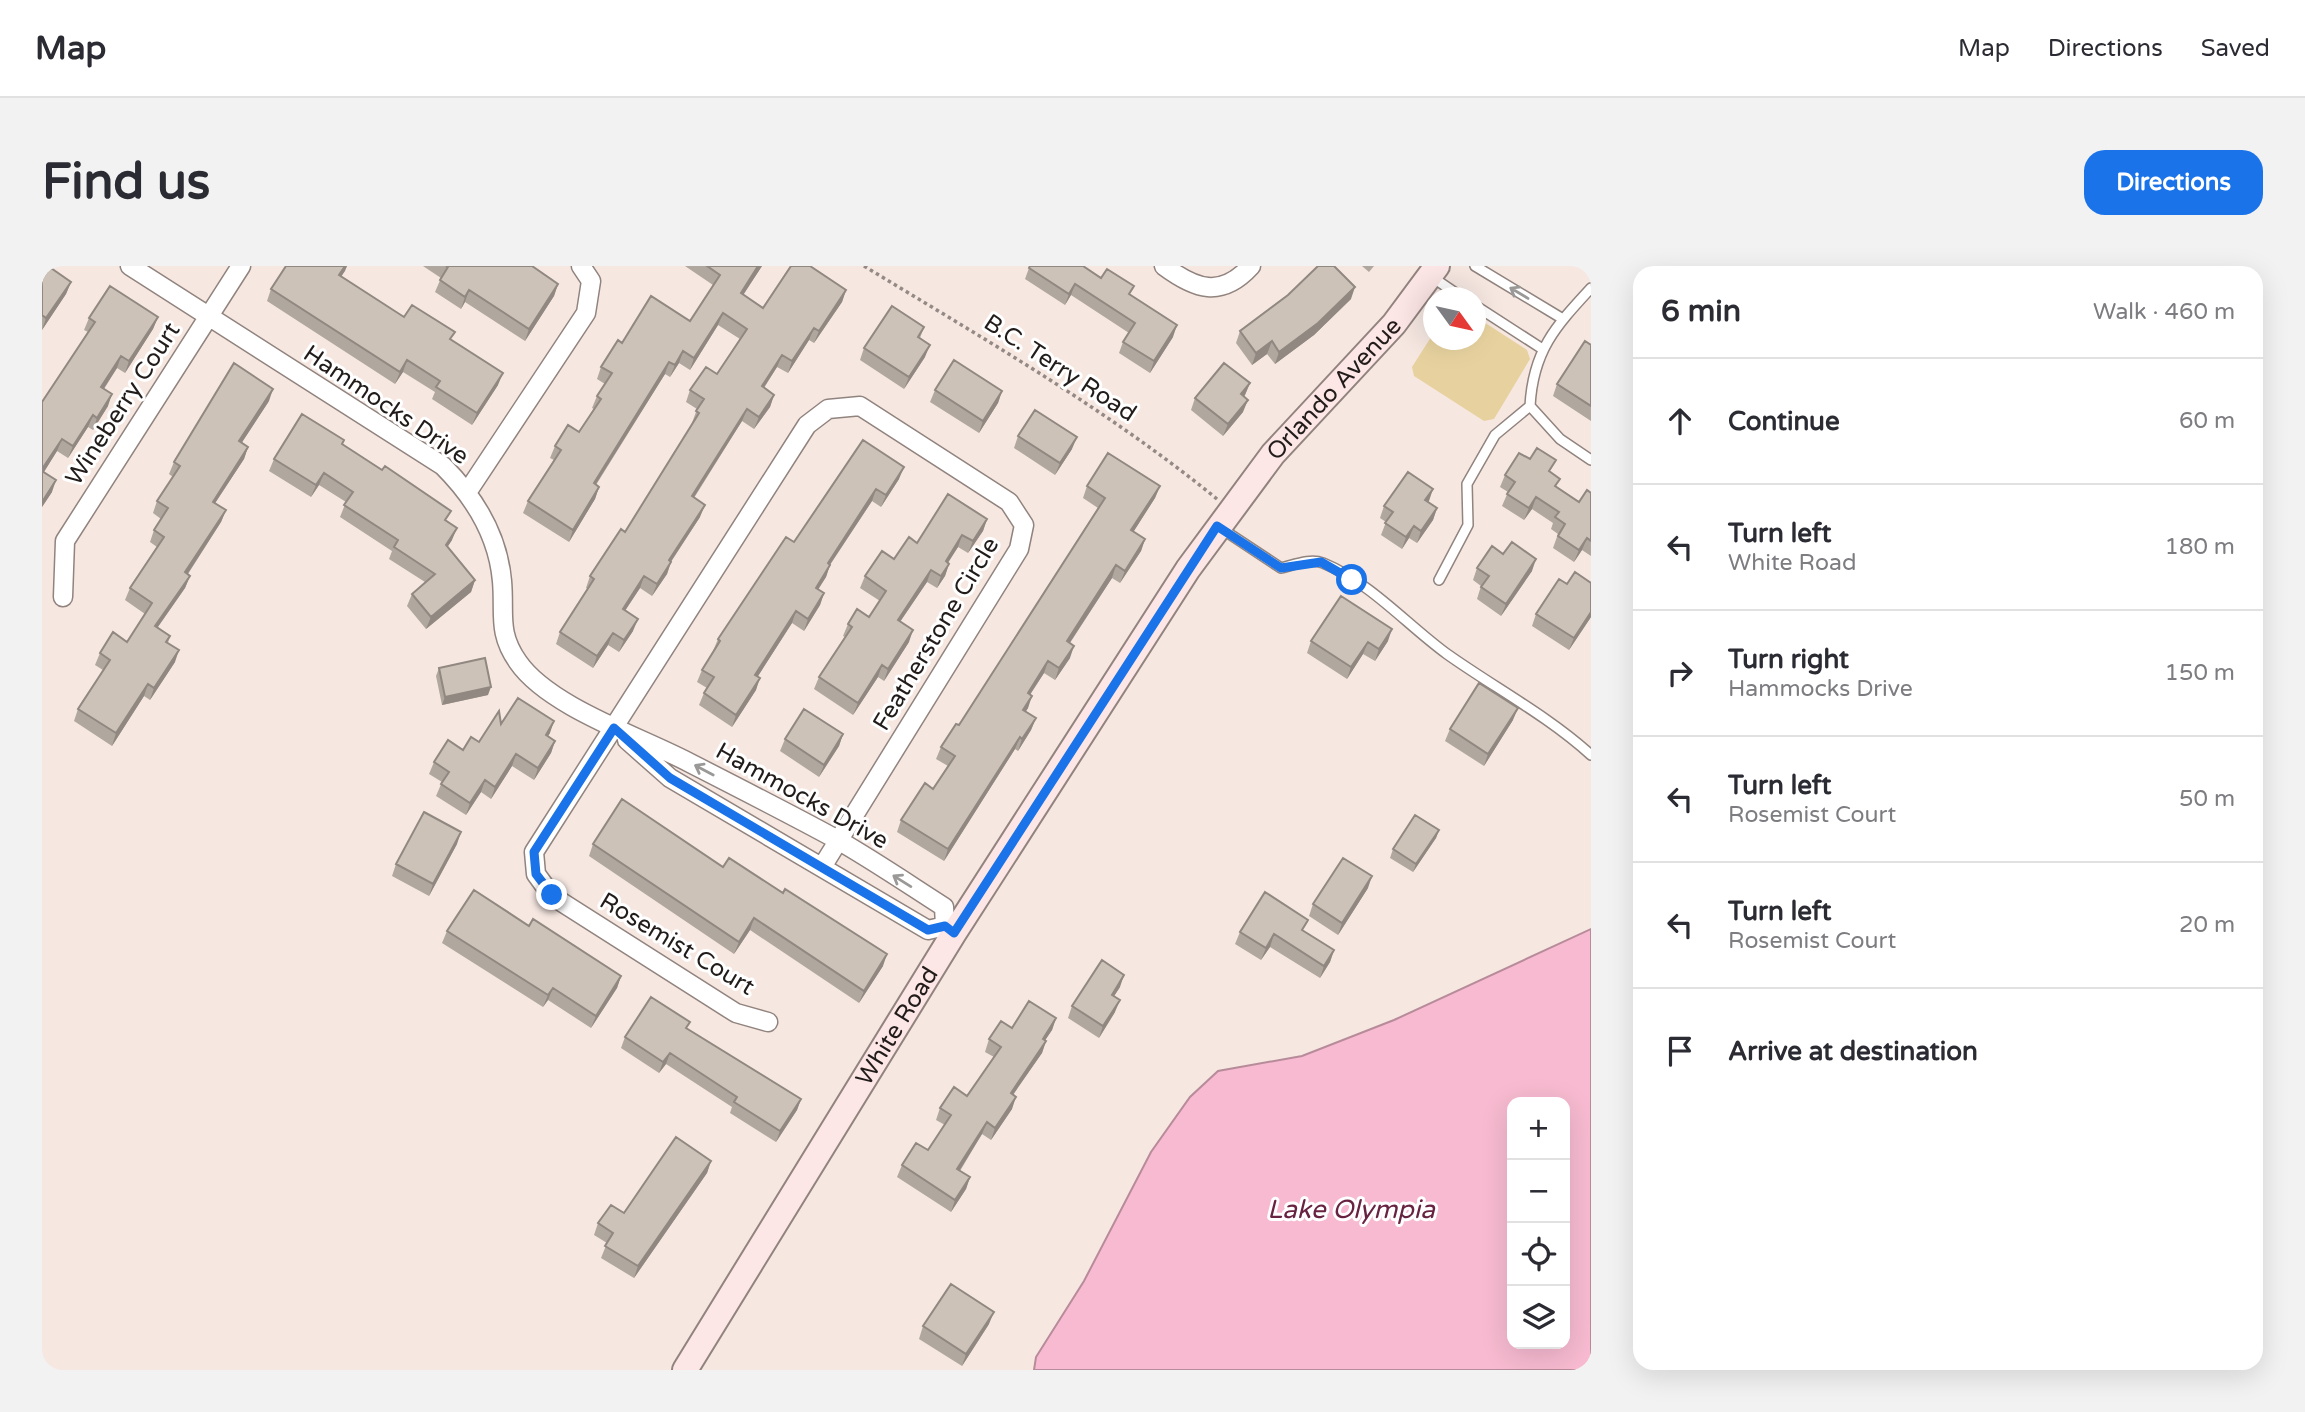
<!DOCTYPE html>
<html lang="en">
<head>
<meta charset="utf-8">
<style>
  body { margin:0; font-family:"Varela Round",sans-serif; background:#f2f2f3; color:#2b2b33 }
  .controls { position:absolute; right:21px; bottom:21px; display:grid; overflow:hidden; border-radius:14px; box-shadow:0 7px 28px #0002 }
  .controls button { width:63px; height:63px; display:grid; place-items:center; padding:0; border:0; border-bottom:2px solid #e1e1e2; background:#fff; color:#2b2b33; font:35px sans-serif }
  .compass { position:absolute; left:1381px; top:21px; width:63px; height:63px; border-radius:50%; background:#fff; box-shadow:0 7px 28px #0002; rotate:123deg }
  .stop { position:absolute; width:21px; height:21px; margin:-16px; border:5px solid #1a73e8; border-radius:50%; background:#fff }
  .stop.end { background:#1a73e8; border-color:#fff; box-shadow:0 2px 7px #0008 }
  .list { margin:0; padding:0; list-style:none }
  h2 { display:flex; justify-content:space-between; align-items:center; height:91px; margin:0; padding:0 28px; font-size:30px }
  h2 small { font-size:23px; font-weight:400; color:#7c7c81 }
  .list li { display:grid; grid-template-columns:46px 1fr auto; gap:21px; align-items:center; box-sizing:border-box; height:126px; padding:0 28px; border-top:2px solid #e1e1e2 }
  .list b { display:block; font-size:26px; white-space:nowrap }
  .list p { margin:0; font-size:23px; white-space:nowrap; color:#7c7c81 }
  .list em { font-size:23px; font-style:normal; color:#7c7c81 }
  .icon { flex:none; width:38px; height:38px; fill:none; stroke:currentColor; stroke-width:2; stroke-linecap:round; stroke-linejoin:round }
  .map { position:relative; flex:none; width:1549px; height:1104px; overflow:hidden; border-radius:21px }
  header { display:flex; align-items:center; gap:42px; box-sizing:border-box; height:98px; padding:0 35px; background:#fff; border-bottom:2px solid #e1e1e2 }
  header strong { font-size:33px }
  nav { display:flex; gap:38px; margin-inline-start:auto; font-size:24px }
  .intro { display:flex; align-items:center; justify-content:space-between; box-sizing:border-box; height:168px; padding:0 42px }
  h1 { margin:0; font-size:49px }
  .button { padding:18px 32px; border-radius:21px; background:#1a73e8; color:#fff; font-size:24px; font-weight:700 }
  main { display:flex; gap:42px; padding:0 42px }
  aside { flex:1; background:#fff; border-radius:21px; box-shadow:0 7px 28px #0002 }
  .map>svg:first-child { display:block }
  .green { fill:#e7d29f }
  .water { fill:#f7bad0; stroke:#b78b99; stroke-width:2; fill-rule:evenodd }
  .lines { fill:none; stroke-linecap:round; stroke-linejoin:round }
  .lane-casing { stroke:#91837e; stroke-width:12 }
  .street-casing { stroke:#91837e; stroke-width:21 }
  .secondary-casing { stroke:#91837e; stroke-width:28 }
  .path { stroke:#948985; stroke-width:3.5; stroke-dasharray:3.5 3.5; stroke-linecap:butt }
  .lane { stroke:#fff; stroke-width:9 }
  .street { stroke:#fff; stroke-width:18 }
  .secondary { stroke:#fde6e6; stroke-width:24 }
  .wall { fill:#b0a79e }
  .shaded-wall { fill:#908881 }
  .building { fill:#cdc2b8; stroke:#908881; stroke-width:2 }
  .oneway { stroke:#9b9998 }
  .route { stroke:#1a73e8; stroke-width:9 }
  .labels { text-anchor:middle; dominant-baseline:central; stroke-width:6; stroke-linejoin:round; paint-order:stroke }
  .street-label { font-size:24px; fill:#211c1a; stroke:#fff }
  .water-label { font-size:26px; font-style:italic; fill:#692342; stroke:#fff }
</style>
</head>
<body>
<header>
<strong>Map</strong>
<nav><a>Map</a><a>Directions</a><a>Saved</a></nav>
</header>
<div class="intro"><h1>Find us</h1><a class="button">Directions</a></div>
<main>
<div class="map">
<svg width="1549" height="1104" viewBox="0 0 1549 1104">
  <rect width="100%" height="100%" fill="#f6e7e1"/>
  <path class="green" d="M1434,51L1485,84L1488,93L1452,153L1442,155L1372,110L1370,101L1391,68L1392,74H1434Z"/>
  <path class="water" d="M1549,663V1104H992L994,1091L1042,1015L1109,886L1148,831L1176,805L1260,790L1352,754ZM1470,836H1523V1078H1470Z"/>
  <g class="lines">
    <defs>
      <path id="lane" d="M1433,0L1521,53
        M1390,11L1421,32
        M1549,22C1513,61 1491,85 1488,140L1518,173L1549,194
        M1434,40L1499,82
        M1177,261L1239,302C1252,299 1268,292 1281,297C1329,317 1364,358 1405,388C1453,422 1506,450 1549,489
        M1397,314L1426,259L1425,218L1453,169L1488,140"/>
      <path id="street" d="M88,0L401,200C432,231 456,269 460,315C463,348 455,366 476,396C507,441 599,471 648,497C697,522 746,547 794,573C831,594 866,618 902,641L903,660
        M1122,0C1153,23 1179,33 1209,0
        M426,225L544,47L549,15L539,0
        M21,331L23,275L199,0
        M585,474L628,512L886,664L903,660
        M726,756L694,747L510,630L494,608L492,586L765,159L786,143L818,140L967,236L982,259L977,283L780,601"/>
      <g id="secondary">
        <path id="s1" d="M643,1104L912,667L1146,303L1231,188L1352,58L1395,0"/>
      </g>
    </defs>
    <use href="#lane" class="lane-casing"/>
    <use href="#street" class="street-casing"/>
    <use href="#secondary" class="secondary-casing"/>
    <path class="path" d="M822,0C942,73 1066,144 1175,233"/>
    <use href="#lane" class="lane"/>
    <use href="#street" class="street"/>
    <use href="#secondary" class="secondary"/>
  </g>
  <path class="wall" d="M0,0H9L8,2L29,16L24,28L0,64Z
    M244,0H305L299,11L362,51L410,74L456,119L430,159L390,133L393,126L361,106L353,118L225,35L229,23Z
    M381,0H490L516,18L512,30L483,75L423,36L419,43L393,26L399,12Z
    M643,0H720L701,29L721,42L804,24L800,36L772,77L767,74L746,107L735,101L722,122L732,129L728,141L712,163L700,155L652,232L658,251L629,296L625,308L610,330L598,322L583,345L591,365L577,386L566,379L551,402L514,378L518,366L546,323L544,322L548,310L583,266L651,157H650L655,143L644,136L648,124L675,108L698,73L676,59L648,104L637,97L628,111L623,108L554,219L557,221L553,233L527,276L481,247L486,235L512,194L508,192L513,180L537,166L552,143L550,142L555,130L563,118L555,113L559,101L580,77L648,55L671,19Z
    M1320,0H1332L1327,6Z
    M987,2L1088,29L1131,71L1108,107L1077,87L1081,76L1087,67L1029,29L1023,39L983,13Z
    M1309,33L1272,69L1233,98L1225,88L1210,99L1194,77L1198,65Z
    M116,51L111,63L83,107L75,102L62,123L66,140L51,164L46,161L26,192L15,185L2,206L10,226L0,241V136L46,66L42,64L47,52Z
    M882,61L878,72L883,91L862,123L818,94L822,82Z
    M1549,79V155L1511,130L1515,118Z
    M1208,117L1202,131L1201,146L1181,170L1149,144L1153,132Z
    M893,124L960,125L956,137L937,167L888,136Z
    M227,135L200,176L206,181L202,193L173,237L184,244L179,256L146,308L148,310L143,322L116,361L128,370L126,377L133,396L108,434L102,430L70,480L32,455L36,443L61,404L53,399L58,387L85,376L103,348L83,334L88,322L115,281L108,276L112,264L119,253L111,247L115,235L131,211L127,208L132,196Z
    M976,170L1030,183L1013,209L972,182Z
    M821,174L857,213L839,241L830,235L788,299L784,311L776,324L782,327L778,339L762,365L750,357L716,410L714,424L690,461L657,439L662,427L665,422L655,416L660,404L671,385L676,373L752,276Z
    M300,178L405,256L410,274L405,281L433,314L429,326L384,363L365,340L370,328L383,316L347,293L350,285L298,251L304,236L277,219L269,231L227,205L232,193Z
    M1509,207L1515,221L1537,236L1549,227V290L1540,284L1532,296L1511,282L1516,268L1509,263L1511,257L1490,243L1482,254L1460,240L1466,226L1458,221L1463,209Z
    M1045,220H1118L1113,232L1091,266L1103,273L1099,285L1078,317L1070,312L1028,377V392L1013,414L1002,407L988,429L986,442L984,445L994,452L989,464L976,485L973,483L902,595L855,566L859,554L891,523L906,500L894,493L899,481L917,459L1056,242L1041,232Z
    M1386,236L1395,242L1391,254L1375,277L1367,272L1360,283L1339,269L1344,256L1338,252L1342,240Z
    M945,253L941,265L926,287L916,281L906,297L907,298L903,310L895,322L885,316L858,356L867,376L842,415L836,411L811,449L772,423L777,411L803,371L801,370L806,358L827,351L838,335L818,322L823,310L852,293L875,277Z
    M1461,288L1490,305L1459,350L1435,333L1439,320L1431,314L1435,302Z
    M1494,348L1549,351L1527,384L1490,360Z
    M1269,375H1346L1333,395L1321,388L1305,413L1265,387Z
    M397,402L446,429L400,439L394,410Z
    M1471,454L1442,500L1403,475L1408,463Z
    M459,458L508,467L506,470L513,475L509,487L492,514L470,500L449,533L439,526L424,549L394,530L400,516L387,508L392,496L437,476Z
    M801,468L797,480L777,511L738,485L743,473Z
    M1397,564L1394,572L1371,606L1348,592L1351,583Z
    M415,578L387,630L350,610L354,598Z
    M551,578L681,601L841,700L817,737L708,664L692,688L547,590Z
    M1326,622L1296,669L1267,650L1271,638Z
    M487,660L579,710L575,722L549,762L506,734L501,741L400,677L405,665Z
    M1262,665L1292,684L1288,696L1278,712L1228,681L1219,694L1193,678L1198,666Z
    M1078,721L1072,730L1073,746L1057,772L1026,752L1030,740Z
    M1014,752L1010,764L1003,774L1004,775L1000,787L971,828L970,843L949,874L940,868L918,905L928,911L924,923L909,946L855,911L860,899L886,884L903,859L894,854L898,842L925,830L952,791L943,786L947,773L970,762Z
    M645,763L759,833L755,844L734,876L688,847L690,841L624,798L617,807L579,782L583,771Z
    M669,895L665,907L592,1012L559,992L565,977L552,969L556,957L582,947Z
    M947,1058L920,1100L877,1073L881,1060Z"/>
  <path class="shaded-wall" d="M303,0H305L303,5L292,21L297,9Z
    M716,0H720L694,40L699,27Z
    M29,16L24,28L0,64L4,52Z
    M516,18L512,30L483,75L487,63Z
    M1033,18L1029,29L1023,39L1027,28Z
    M1313,21L1309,33L1272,69L1233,98L1237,86Z
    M427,24L423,36L419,43L423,31Z
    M804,24L800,36L772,77L777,65Z
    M681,47L676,59L648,104L652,92Z
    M116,51L111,63L83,107L87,95Z
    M1135,59L1131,71L1108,107L1112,95Z
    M772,62L767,74L746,107L750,95Z
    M1230,75L1225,88L1210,99L1214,87Z
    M888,79L883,91L862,123L867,111Z
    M641,85L637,97L628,111L633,99Z
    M740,89L735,101L715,132L720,120Z
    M79,90L75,102L55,133L59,121Z
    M365,94L361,106L353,118L358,106Z
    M627,96L623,108L547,229L552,217Z
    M461,107L456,119L430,159L435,147Z
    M1208,117L1203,129L1194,140L1199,128Z
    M231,123L227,135L193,187L197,175Z
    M960,125L956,137L937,167L941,155Z
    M70,128L66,140L51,164L55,152Z
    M732,129L728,141L712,163L717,151Z
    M1206,134L1201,146L1181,170L1186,158Z
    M705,143L700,155L645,242L650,230Z
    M51,149L46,161L26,192L31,180Z
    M1035,171L1030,183L1013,209L1018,197Z
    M20,173L15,185L0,209V203Z
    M206,181L202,193L166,248L171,236Z
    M862,201L857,213L839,241L844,229Z
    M282,207L277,219L269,231L274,219Z
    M14,214L10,226L0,241V236Z
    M1118,220L1113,232L1085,276L1089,264Z
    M557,221L553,233L527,276L531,264Z
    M834,223L830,235L781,309L786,297Z
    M1391,223L1387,235L1379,246L1383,234Z
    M1494,231L1490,243L1482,254L1487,242Z
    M663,239L658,251L622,306L627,294Z
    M1395,242L1391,254L1375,277L1379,265Z
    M184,244L179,256L139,318L143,306Z
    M945,253L941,265L926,287L931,275Z
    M1372,260L1367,272L1360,283L1364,271Z
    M415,262L410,274L399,291L404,279Z
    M920,269L916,281L899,307L904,295Z
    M1545,272L1540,284L1532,296L1537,284Z
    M1103,273L1099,285L1078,317L1083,305Z
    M1494,293L1490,305L1459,350L1464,338Z
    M629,296L625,308L610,330L615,318Z
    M907,298L903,310L895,322L899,310Z
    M788,299L784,311L769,334L774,322Z
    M1074,299L1070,312L1021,387L1025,375Z
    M889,304L885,316L851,366L856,354Z
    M148,310L143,322L108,372L113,360Z
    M602,310L598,322L576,355L581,343Z
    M433,314L429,326L384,363L389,351Z
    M782,327L778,339L762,365L766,353Z
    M754,345L750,357L709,421L713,409Z
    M1549,346V351L1527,384L1532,372Z
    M596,353L591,365L577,386L582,374Z
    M1350,363L1346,375L1333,395L1337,383Z
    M871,364L867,376L842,415L846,403Z
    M571,367L566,379L551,402L555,390Z
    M1326,376L1321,388L1305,413L1309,401Z
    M1032,380L1028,392L1013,414L1017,402Z
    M137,384L133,396L108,434L112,422Z
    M1006,395L1002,407L981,439L986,427Z
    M840,399L836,411L811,449L816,437Z
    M718,412L714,424L690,461L694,449Z
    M106,418L102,430L70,480L74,467Z
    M449,421L446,429L400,439L403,431Z
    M990,430L986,442L977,456L981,444Z
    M1476,442L1471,454L1442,500L1446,488Z
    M994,452L989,464L976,485L980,473Z
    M512,455L508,467L499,481L504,469Z
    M801,468L797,480L777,511L782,499Z
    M978,471L973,483L902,595L906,583Z
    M513,475L509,487L492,514L496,502Z
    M474,488L470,500L449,533L453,521Z
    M443,514L439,526L424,549L428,537Z
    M1397,564L1394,572L1371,606L1374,598Z
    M419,566L415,578L387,630L391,618Z
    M1330,610L1326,622L1296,669L1300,657Z
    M712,652L708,664L692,688L697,676Z
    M1232,668L1228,681L1219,694L1224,682Z
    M1292,684L1288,696L1278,712L1282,700Z
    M845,688L841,700L817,737L822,725Z
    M1082,709L1078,721L1065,741L1070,729Z
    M579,710L575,722L549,762L554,750Z
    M511,722L506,734L501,741L506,729Z
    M1078,734L1073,746L1057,772L1061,760Z
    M1014,752L1010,764L996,785L1001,773Z
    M1004,775L1000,787L964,839L969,827Z
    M628,787L624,798L617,807L621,796Z
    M974,831L970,843L949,874L953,862Z
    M759,833L755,844L734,876L738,865Z
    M945,856L940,868L911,915L915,903Z
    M669,895L665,907L592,1012L596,1000Z
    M928,911L924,923L909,946L913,934Z
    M952,1046L947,1058L920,1100L924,1088Z"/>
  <path class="building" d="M0,0H6L29,16L4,52L0,49Z
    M244,0H303L297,9L362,51L370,39L413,66L408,73L461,107L435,147L394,121L398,115L365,94L358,106L229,23Z
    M404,0H490L516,18L487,63L427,24L423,31L398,14L406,1Z
    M665,0H716L699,27L721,42L749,0H768L804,24L777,65L772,62L750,95L740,89L720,120L732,129L717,151L705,143L650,230L663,239L627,294L629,296L615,318L602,310L581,343L596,353L582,374L571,367L555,390L518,366L552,313L548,310L579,263L583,266L657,147L654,145L662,133L648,124L664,101L675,108L705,63L681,47L652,92L641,85L633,99L627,96L552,217L557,221L531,264L486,235L519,184L513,180L526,159L537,166L559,133L555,130L570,107L559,101L576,74L580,77L609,30L648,55L678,9Z
    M988,0H1041L1059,12L1065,3L1092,20L1087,28L1135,59L1112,95L1081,76L1093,57L1033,18L1027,28L987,2Z
    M1276,0H1292L1313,21L1276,57L1237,86L1230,75L1214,87L1198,65L1246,29Z
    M68,20L116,51L87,95L79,90L59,121L70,128L55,152L51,149L31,180L20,173L0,203V136L53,56L47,52Z
    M850,40L882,61L876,71L888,79L867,111L822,82Z
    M1543,75L1549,79V140L1515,118Z
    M912,94L960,125L941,155L893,124Z
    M192,97L231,123L197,175L206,181L171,236L184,244L143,306L148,310L113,360L128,370L124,376L137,384L112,422L106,418L74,467L36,443L68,394L58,387L71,366L85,376L110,337L88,322L122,271L112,264L126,242L115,235L138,200L132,196Z
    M1182,97L1208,117L1199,128L1206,134L1186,158L1153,132Z
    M993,144L1035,171L1018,197L976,170Z
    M260,148L302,174L300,178L340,204L343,200L409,245L403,254L415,262L404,279L433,314L389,351L370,328L393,308L352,281L356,274L302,239L311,226L282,207L274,219L232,193Z
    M821,174L862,201L844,229L834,223L786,297L788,299L774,322L782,327L766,353L754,345L713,409L718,412L694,449L662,427L672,411L660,404L678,375L676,373L744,271L752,276Z
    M1495,182L1514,194L1507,205L1518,213L1513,220L1537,236L1545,224L1549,227V275L1545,272L1537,284L1516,270L1523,258L1513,251L1517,246L1494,231L1487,242L1465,228L1473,216L1463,209L1477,187L1488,193Z
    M1066,187L1118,220L1089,264L1103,273L1083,305L1074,299L1025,375L1032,380L1017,402L1006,395L986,427L990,430L981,444L994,452L980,473L978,471L906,583L859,554L883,517L891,523L913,490L899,481L914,458L917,459L1063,232L1045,220Z
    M0,205L14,214L0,236Z
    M1366,206L1391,223L1383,234L1395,242L1379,265L1372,260L1364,271L1343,257L1351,246L1342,240Z
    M906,228L945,253L931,275L920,269L904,295L907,298L899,310L889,304L856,354L871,364L846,403L840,399L816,437L777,411L810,361L806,358L815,343L827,351L844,325L823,310L840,285L852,293L867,271L875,277Z
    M1470,276L1494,293L1464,338L1439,321L1447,310L1435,302L1450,280L1461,288Z
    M1533,306L1549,317V346L1532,372L1494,348L1517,313L1525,318Z
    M1299,330L1350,363L1337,383L1326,376L1309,401L1269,375Z
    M443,392L449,421L403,431L397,402Z
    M1437,417L1476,442L1446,488L1408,463Z
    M476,432L512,455L504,469L513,475L496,502L474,488L453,521L443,514L428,537L399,518L407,506L392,496L406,474L421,484L429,471L437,476L457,445L459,458Z
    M762,443L801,468L782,499L743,473Z
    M580,533L681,601L687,592L741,627L743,623L845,688L822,725L712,652L697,676L551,578Z
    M382,546L419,566L391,618L354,598Z
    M1373,549L1397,564L1374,598L1351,583Z
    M1301,592L1330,610L1300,657L1271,638Z
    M432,624L487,660L491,653L579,710L554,750L511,722L506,729L405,665Z
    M1223,626L1266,654L1260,664L1292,684L1282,700L1232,668L1224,682L1198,666Z
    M1060,694L1082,709L1070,729L1078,734L1061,760L1030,740Z
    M609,731L648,756L644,762L759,833L738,865L692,836L695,831L628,787L621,796L583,771Z
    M987,735L1014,752L1001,773L1004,775L969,827L974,831L953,862L945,856L915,903L928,911L913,934L860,899L874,877L886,884L909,849L898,842L912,821L925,830L959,781L947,773L959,755L970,762Z
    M634,871L669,895L596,1000L563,980L571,967L556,957L569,939L582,947Z
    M909,1018L952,1046L924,1088L881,1060Z"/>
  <defs><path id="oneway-shaft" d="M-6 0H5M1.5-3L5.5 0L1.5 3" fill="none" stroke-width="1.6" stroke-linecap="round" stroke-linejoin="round" transform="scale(1.75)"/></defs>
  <g class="oneway">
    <use href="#oneway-shaft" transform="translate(1477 27) rotate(-149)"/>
    <use href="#oneway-shaft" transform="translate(662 504) rotate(-152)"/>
    <use href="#oneway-shaft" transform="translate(860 615) rotate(-148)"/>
  </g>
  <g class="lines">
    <path class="route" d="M510,629L494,608L492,586L572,462L628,512L886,664L903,660L912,667L1175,260L1239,302L1279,296L1310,314"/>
  </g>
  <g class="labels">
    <g class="street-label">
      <text transform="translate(1018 102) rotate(33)">B.C. Terry Road</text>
      <text stroke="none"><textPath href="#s1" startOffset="1178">Orlando Avenue</textPath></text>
      <text transform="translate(81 138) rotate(-57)">Wineberry Court</text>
      <text transform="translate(344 139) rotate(34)">Hammocks Drive</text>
      <text transform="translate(894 368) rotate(-59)">Featherstone Circle</text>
      <text transform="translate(760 530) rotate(29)">Hammocks Drive</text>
      <text transform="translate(635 678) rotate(31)">Rosemist Court</text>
      <text stroke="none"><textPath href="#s1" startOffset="404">White Road</textPath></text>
    </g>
    <g class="water-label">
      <text x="1309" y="943">Lake Olympia</text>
    </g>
  </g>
</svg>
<div class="controls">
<button>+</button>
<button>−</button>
<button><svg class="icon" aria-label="locate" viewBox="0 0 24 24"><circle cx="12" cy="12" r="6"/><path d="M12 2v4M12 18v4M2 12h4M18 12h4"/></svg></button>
<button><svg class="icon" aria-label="layers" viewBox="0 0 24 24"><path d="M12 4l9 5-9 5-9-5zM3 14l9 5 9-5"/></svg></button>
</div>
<svg class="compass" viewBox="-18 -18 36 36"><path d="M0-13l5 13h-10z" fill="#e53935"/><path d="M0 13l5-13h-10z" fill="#7c7c81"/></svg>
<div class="stop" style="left:1310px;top:314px"></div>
<div class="stop end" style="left:510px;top:629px"></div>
</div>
<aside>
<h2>6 min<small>Walk · 460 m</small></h2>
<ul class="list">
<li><svg class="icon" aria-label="ahead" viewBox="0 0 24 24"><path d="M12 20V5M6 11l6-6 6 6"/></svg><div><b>Continue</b></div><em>60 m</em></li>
<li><svg class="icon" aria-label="left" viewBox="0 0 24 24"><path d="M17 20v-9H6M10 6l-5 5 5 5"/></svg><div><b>Turn left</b><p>White Road</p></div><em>180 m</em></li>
<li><svg class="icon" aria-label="right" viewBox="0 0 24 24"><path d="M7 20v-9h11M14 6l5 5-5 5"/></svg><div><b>Turn right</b><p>Hammocks Drive</p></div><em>150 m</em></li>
<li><svg class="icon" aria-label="left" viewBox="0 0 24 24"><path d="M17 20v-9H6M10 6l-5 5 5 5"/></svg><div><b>Turn left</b><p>Rosemist Court</p></div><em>50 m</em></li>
<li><svg class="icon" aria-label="left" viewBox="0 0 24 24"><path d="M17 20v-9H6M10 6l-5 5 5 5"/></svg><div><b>Turn left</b><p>Rosemist Court</p></div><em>20 m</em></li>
<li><svg class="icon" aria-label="arrive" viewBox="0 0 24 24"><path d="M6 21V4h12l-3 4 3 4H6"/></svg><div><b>Arrive at destination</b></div></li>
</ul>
</aside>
</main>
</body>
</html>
